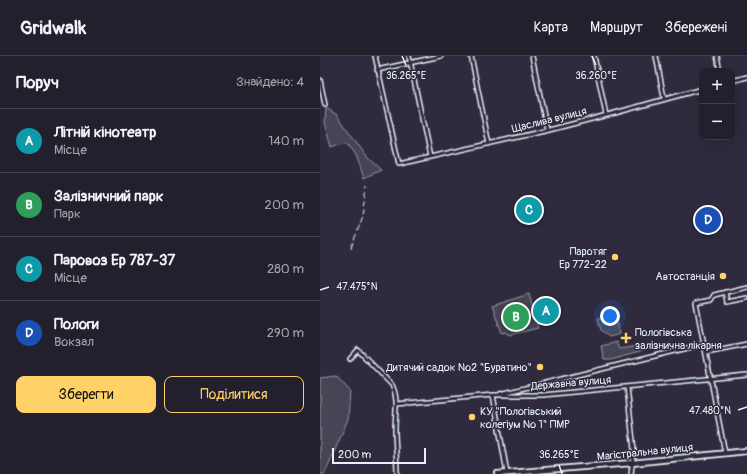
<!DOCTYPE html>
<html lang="uk">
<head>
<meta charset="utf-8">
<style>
  body { margin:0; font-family:Pangolin,sans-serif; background:#2f2d3a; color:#f1f3f6 }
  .controls { position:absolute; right:12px; top:12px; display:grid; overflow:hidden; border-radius:8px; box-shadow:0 4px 16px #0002 }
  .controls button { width:36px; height:36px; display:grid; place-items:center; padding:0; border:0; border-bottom:1px solid #403e4a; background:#23202e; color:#f1f3f6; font:20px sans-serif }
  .scale { position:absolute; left:12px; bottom:10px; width:94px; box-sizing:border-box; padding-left:4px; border:2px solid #e8f1f8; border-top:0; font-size:11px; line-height:14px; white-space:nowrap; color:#e8f1f8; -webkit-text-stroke:3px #2f2a3d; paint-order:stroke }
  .you { position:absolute; left:290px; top:260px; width:14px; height:14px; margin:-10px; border:3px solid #fff; border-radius:50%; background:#1a73e8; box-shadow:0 0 0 6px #1a73e833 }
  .badge { display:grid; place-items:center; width:26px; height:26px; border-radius:50%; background:#ffd166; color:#fff; font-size:13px; font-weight:700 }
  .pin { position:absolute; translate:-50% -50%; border:2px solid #fff; box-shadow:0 1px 4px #0006 }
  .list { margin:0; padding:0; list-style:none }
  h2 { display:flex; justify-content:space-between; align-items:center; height:52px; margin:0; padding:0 16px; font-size:17px }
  h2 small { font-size:13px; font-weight:400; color:#a3a3aa }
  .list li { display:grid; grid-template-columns:26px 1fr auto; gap:12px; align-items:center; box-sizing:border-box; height:64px; padding:0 16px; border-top:1px solid #403e4a }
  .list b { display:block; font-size:15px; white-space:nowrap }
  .list p { margin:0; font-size:13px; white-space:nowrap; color:#a3a3aa }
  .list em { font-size:13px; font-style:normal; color:#a3a3aa }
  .actions { display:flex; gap:8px; padding:12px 16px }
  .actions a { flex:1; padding:9px 0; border:1px solid #ffd166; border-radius:8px; text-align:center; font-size:14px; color:#ffd166 }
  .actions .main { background:#ffd166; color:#111 }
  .map { position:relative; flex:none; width:427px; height:418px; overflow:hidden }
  header { display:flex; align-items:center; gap:24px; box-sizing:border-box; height:56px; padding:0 20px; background:#23202e; border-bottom:1px solid #403e4a }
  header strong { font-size:19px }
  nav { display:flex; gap:22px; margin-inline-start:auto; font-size:14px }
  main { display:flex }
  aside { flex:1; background:#23202e }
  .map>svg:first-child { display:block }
  .green { fill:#464455; stroke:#979aa6 }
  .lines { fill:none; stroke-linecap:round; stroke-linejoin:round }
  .minor-casing { stroke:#e8f1f8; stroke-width:6 }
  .secondary-casing { stroke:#e8f1f8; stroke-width:8 }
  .minor { stroke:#2f2a3d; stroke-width:3 }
  .secondary { stroke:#2f2a3d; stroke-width:4.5 }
  .rail { stroke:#e8f1f8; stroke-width:1; stroke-dasharray:6 3; stroke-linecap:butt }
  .ticks { fill:none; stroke:#e8f1f8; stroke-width:1.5 }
  .poi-dot { fill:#ffd166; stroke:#2f2a3d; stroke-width:1.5 }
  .labels { text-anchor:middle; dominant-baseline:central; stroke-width:3; stroke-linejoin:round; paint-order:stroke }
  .street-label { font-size:11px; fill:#e8f1f8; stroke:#2f2a3d }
  .poi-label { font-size:11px; fill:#e8f1f8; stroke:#2f2a3d; text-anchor:end }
  .ticks-label { font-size:10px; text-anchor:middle; fill:#e8f1f8; stroke:#2f2a3d; stroke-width:3; stroke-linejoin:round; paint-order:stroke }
</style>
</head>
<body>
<header>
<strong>Gridwalk</strong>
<nav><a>Карта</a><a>Маршрут</a><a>Збережені</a></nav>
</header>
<main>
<aside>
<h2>Поруч<small>Знайдено: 4</small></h2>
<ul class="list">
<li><span class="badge" style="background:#0f9aa8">A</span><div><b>Літній кінотеатр</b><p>Місце</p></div><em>140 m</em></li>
<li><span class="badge" style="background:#2e9e5b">B</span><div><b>Залізничний парк</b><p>Парк</p></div><em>200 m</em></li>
<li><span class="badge" style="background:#0f9aa8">C</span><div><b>Паровоз Ер 787-37</b><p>Місце</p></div><em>280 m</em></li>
<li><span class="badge" style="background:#1a4fb4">D</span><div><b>Пологи</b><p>Вокзал</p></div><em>290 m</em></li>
</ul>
<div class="actions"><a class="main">Зберегти</a><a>Поділитися</a></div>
</aside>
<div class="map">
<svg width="427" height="418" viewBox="0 0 427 418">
  <rect width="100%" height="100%" fill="#2f2a3d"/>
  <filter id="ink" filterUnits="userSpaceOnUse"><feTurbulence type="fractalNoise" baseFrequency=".025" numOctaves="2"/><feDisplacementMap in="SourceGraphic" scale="8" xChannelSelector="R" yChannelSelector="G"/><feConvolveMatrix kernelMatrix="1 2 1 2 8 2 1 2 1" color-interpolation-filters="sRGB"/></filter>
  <g filter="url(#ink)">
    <path class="green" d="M6,52L17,59L47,101L61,114L44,122L36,99L27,86L12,91L5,66Z
      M209,238L218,272L190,279L186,276L182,277L172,250Z
      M295,258L300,278L289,281L281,274L278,262Z
      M296,286L299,293L324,289L326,294L291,304H284L281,290Z
      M16,320L30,335L28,363L5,418H0V322Z"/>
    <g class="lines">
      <defs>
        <path id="minor" d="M55,0L79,108L229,74L295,57L382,33
          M89,0L110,101
          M151,0L169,88
          M212,0L227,74
          M274,0L286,59
          M336,0L344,42
          M397,0L400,15
          M57,14L121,0
          M0,24L5,49
          M412,25L427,21
          M405,236L407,246L427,242
          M386,296L427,288
          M30,303L38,294L72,329C79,343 75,358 75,373C75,388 77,403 77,418
          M307,331L314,394L311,418
          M180,338L384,288
          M175,339H173L187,417
          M77,348L173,339H223L427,319
          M405,397L376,247L391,244L394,239L427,231"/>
        <path id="secondary" d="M177,418L312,407L427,395"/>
      </defs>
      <use href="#minor" class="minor-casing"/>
      <use href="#secondary" class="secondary-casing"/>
      <use href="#minor" class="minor"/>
      <use href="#secondary" class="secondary"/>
      <path class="rail" d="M31,192L43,160L47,129"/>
    </g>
  </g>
  <path class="ticks" d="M82,0L86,9M272,0L276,9M0,234L9,231M418,354L427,351M239,409L242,418"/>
  <g class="poi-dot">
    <circle cx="295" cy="201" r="4"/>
    <circle cx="403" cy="220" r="4"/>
    <path d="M304 276h4v4h4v4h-4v4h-4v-4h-4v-4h4z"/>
    <circle cx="220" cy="311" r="4"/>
    <circle cx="152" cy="361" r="4"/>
  </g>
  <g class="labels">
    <g class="street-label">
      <text transform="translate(229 64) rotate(-14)">Щаслива вулиця</text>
      <text transform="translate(251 327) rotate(-5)">Державна вулиця</text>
      <text transform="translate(325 396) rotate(-6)">Магістральна вулиця</text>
    </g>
    <g class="poi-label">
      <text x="287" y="195">Паротяг<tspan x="287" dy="13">Ер 772-22</tspan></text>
      <text x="395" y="220">Автостанція</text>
      <text x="315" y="276" text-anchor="start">Пологівська<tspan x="315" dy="13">залізнична лікарня</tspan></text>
      <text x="212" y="311">Дитячий садок №2 "Буратино"</text>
      <text x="160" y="355" text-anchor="start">КУ "Пологівський<tspan x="160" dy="13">колегіум № 1" ПМР</tspan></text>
    </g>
  </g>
  <g class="ticks-label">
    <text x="276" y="23">36.260°E</text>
    <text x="86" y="23">36.265°E</text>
    <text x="37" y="234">47.475°N</text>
    <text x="390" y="358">47.480°N</text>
    <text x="239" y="402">36.265°E</text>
  </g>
</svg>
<div class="controls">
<button>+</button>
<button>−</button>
</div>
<div class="scale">200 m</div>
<div class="you"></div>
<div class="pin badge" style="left:226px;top:255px;background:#0f9aa8">A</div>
<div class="pin badge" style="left:196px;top:261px;background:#2e9e5b">B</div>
<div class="pin badge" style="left:209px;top:154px;background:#0f9aa8">C</div>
<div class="pin badge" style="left:388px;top:164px;background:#1a4fb4">D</div>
</div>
</main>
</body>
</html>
